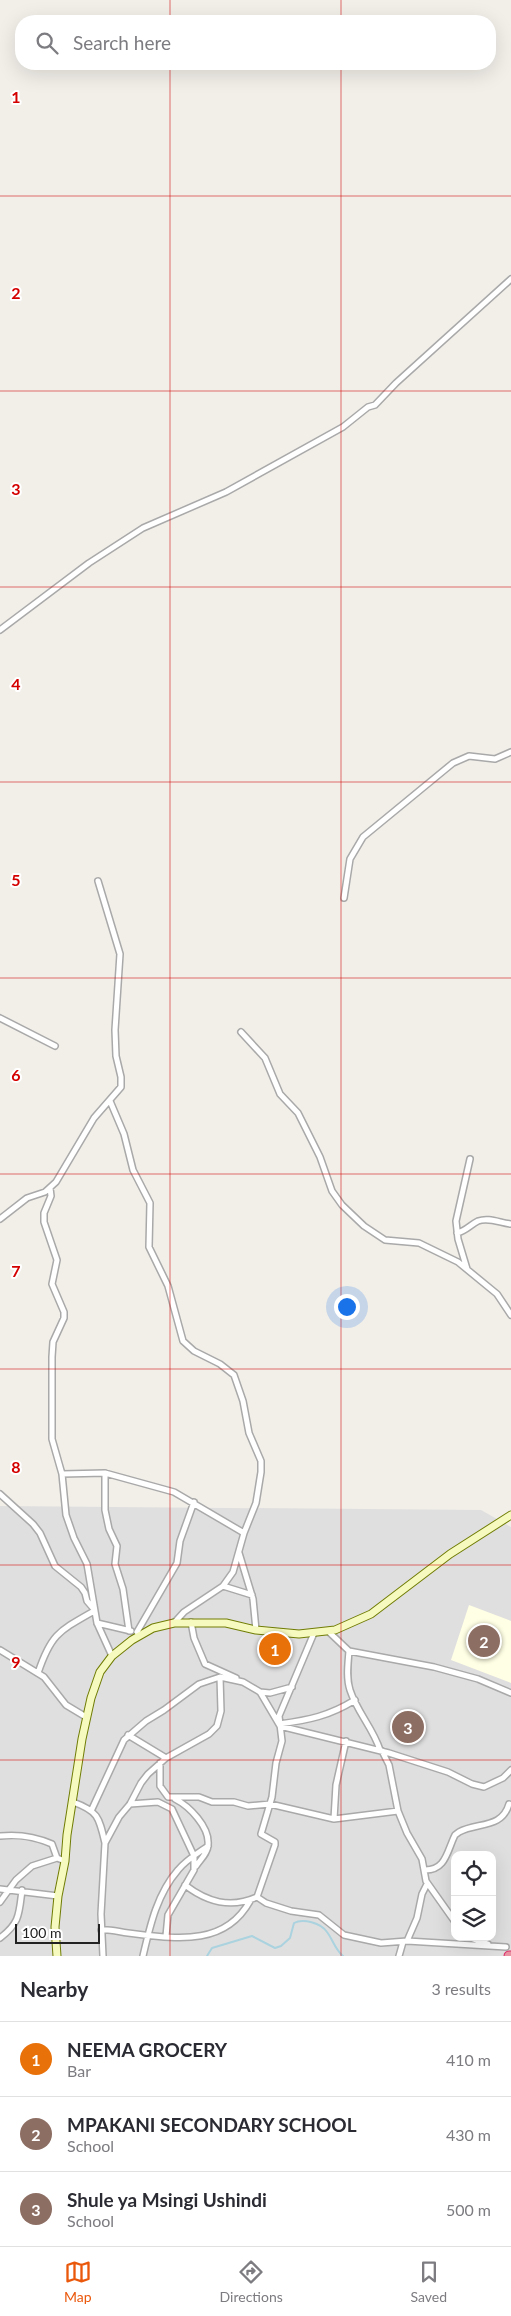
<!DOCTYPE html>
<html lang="en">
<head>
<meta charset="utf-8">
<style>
  body { margin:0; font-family:Lato,sans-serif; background:#f2f2f3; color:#2b2b33 }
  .controls { position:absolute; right:15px; bottom:15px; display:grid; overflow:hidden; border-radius:10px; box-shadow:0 5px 20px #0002 }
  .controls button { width:45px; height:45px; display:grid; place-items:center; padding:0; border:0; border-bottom:1px solid #e1e1e2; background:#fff; color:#2b2b33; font:25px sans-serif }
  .scale { position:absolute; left:15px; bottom:12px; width:85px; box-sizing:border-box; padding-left:5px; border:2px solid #222; border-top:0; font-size:14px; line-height:18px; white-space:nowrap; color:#222; -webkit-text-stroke:4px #fff; paint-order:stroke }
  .you { position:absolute; left:346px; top:1306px; width:18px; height:18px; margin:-12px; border:4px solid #fff; border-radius:50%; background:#1a73e8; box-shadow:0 0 0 8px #1a73e833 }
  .badge { display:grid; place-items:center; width:32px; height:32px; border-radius:50%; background:#ea580c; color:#fff; font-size:16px; font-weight:700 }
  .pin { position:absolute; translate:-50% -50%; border:2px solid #fff; box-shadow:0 1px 5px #0006 }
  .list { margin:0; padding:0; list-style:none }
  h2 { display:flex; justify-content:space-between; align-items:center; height:65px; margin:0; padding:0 20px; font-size:21px }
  h2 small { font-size:16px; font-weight:400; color:#7c7c81 }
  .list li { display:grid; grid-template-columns:32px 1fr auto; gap:15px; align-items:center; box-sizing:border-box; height:75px; padding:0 20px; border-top:1px solid #e1e1e2 }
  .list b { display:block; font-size:19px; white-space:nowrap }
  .list p { margin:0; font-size:16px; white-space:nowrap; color:#7c7c81 }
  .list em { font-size:16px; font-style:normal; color:#7c7c81 }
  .icon { flex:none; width:28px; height:28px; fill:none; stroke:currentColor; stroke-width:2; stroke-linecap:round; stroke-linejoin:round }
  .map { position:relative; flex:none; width:511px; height:1956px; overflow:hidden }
  .search { position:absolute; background:#fff; box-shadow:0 5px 20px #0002; left:15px; right:15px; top:15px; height:55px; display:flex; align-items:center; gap:12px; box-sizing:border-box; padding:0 18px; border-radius:20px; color:#7c7c81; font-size:19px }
  .sheet { height:290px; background:#fff }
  nav { display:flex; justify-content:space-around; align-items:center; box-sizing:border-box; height:70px; border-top:1px solid #e1e1e2; background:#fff; font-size:14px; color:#7c7c81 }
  nav a { display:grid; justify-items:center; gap:2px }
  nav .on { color:#ea580c }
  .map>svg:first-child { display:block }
  .residential { fill:#e0dfdf; fill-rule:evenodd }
  .education { fill:#ffffe5 }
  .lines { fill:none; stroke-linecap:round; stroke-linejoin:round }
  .stream { stroke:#aad3df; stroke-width:2 }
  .street-casing { stroke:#a9a9a9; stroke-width:8 }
  .secondary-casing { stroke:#707d05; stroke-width:9 }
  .highway-casing { stroke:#dc2a67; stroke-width:11 }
  .street { stroke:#fff; stroke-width:5 }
  .secondary { stroke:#f7fabf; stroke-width:7 }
  .highway { stroke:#e892a2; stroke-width:9 }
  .grid { fill:none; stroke:#d40000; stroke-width:1; stroke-opacity:0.55 }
  .grid-label { font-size:16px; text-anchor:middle; font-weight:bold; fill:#d40000; stroke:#fff; stroke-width:4; stroke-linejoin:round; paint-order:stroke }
</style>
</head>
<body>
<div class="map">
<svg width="511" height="1956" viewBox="0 0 511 1956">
  <rect width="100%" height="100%" fill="#f2efe9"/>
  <path class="residential" d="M0,1506L481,1510L511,1527V1956H0ZM455,1855H492V1937H455Z"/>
  <path class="education" d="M469,1605L511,1621V1683L451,1660Z"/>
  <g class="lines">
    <path class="stream" d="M207,1956L212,1948L252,1936L275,1948L281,1946L290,1938L294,1923C303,1918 321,1923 327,1932C333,1940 335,1949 343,1956"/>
    <defs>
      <path id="street" d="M0,630L89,563L143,528L226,492L343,427L368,407L375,405L396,383L511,279
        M344,898L350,859L363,837L453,763L469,756L495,759L511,752
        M0,1018L55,1046
        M241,1032L265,1058L280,1094L298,1113L320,1157L332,1191L342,1205L364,1226L385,1240L419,1243L458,1262L497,1294L511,1315
        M110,1101L124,1134L133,1170L150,1203L149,1247L168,1286L183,1341L194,1351L220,1364L234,1375L243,1401L249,1433L261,1461V1472L256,1503L244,1533L233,1572L223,1586L184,1612L174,1623
        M50,1188L51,1196L44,1213V1222L57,1260L52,1284L64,1312V1318L53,1342L52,1357V1439L62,1474L66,1515L74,1538L87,1564L97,1623L112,1656
        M0,1219L27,1198L45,1192L56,1182L94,1118L121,1087V1077L116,1056L115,1030L120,954L98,881
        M457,1233C466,1231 470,1225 478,1221C489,1217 500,1223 511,1224
        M467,1269L458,1239L456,1221L470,1159
        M105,1473V1510L109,1529L117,1546L115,1564L123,1589L129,1631
        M62,1474L105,1473L174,1492L244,1533
        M0,1494L33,1524L40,1533L55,1566L81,1587L85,1593L87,1601L93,1608
        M239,1553L253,1599L256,1630
        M223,1586L252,1595
        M191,1622L194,1638L205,1664L236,1678
        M97,1623L131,1631
        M137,1632L177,1563L180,1541L194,1502
        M329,1632L349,1651L434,1667L478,1679L511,1693
        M0,1650L44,1677L66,1705L86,1717
        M349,1651C348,1664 346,1678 350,1690C357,1712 373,1728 380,1750
        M38,1673C51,1634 59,1631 94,1611
        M260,1692L280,1726L389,1753L448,1772L472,1784L484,1787L503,1778L511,1770
        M279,1724C309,1720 329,1716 355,1700
        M128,1735L166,1758
        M382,1751L389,1765L398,1811L407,1833L422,1859L426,1881L455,1922
        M160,1763V1786L168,1797H199L212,1802H234L248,1806L270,1804L334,1819L398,1811
        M175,1799C189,1806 210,1827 208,1845C208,1853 200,1860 196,1866
        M73,1802C98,1811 99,1817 105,1843
        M130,1804L158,1802L172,1809L194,1856V1870L168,1915L166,1936
        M92,1809L124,1740L146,1721L164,1710L199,1684L220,1677L243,1682L260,1692L270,1693L292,1687
        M334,1819L336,1785L346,1741
        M0,1836C19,1834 34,1836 52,1844L57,1858L65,1861
        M424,1870C446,1871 447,1851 455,1835L459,1832C477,1822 502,1829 509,1804
        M185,1885C207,1902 230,1909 257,1897L266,1903L291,1911L319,1915L344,1935L381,1943L407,1941L506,1947
        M0,1889L58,1896
        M257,1897L275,1845V1842L261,1834L272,1797L276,1763L282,1741L279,1716L314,1633
        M0,1902L16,1880L32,1866L57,1858
        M101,1930C110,1929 119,1932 128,1933C173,1938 224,1948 250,1901
        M467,1937L488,1944
        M0,1938C20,1923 19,1914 22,1890
        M407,1941L417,1918L422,1894L427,1884
        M103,1956L101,1914L105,1843L119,1817L130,1804L141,1783L148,1774L166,1758L209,1734L217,1726L221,1711L220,1677
        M143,1956C150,1926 157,1894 178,1870C186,1860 198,1853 208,1846
        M399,1956L403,1942"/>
      <path id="secondary" d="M57,1956L55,1927L58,1896L65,1861L67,1835L82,1739L91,1698L100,1672L112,1656L132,1640L153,1628L174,1623H226L256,1630L299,1634L335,1630L371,1614L450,1554L511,1515"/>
      <path id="highway" d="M509,1956H511"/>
    </defs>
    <use href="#street" class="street-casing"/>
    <use href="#secondary" class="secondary-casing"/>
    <use href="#highway" class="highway-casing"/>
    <use href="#street" class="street"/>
    <use href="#secondary" class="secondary"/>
    <use href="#highway" class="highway"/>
  </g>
  <path class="grid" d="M170,0V21M341,0V21M170,64V1956M341,64V1956M0,196H511M0,391H511M0,587H511M0,782H511M0,978H511M0,1174H511M0,1369H511M0,1565H511M0,1760H511"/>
  <g class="grid-label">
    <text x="16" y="103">1</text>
    <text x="16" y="299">2</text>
    <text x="16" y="495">3</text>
    <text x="16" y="690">4</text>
    <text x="16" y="886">5</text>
    <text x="16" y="1081">6</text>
    <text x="16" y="1277">7</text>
    <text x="16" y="1473">8</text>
    <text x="16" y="1668">9</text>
  </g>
</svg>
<div class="controls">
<button><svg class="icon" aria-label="locate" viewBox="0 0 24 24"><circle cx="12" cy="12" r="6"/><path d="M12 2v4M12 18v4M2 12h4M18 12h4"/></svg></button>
<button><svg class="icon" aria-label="layers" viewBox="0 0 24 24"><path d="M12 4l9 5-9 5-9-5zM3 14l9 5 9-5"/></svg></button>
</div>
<div class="scale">100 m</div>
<div class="you"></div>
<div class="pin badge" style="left:275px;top:1649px;background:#e8710a">1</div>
<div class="pin badge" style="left:484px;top:1641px;background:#8d6e63">2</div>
<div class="pin badge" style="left:408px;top:1727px;background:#8d6e63">3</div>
<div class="search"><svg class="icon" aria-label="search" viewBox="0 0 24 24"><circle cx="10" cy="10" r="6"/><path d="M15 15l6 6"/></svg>Search here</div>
</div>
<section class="sheet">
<h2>Nearby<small>3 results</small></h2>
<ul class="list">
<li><span class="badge" style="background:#e8710a">1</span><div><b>NEEMA GROCERY</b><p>Bar</p></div><em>410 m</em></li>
<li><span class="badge" style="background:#8d6e63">2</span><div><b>MPAKANI SECONDARY SCHOOL</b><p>School</p></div><em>430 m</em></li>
<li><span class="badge" style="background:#8d6e63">3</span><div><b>Shule ya Msingi Ushindi</b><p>School</p></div><em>500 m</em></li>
</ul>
</section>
<nav>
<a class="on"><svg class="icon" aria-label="map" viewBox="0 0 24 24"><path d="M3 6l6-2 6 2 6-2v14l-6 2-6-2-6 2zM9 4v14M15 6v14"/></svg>Map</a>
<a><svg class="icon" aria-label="directions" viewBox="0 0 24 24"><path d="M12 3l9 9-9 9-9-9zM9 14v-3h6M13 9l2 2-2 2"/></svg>Directions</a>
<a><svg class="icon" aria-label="saved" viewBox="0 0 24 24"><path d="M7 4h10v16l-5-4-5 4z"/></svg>Saved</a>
</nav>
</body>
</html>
